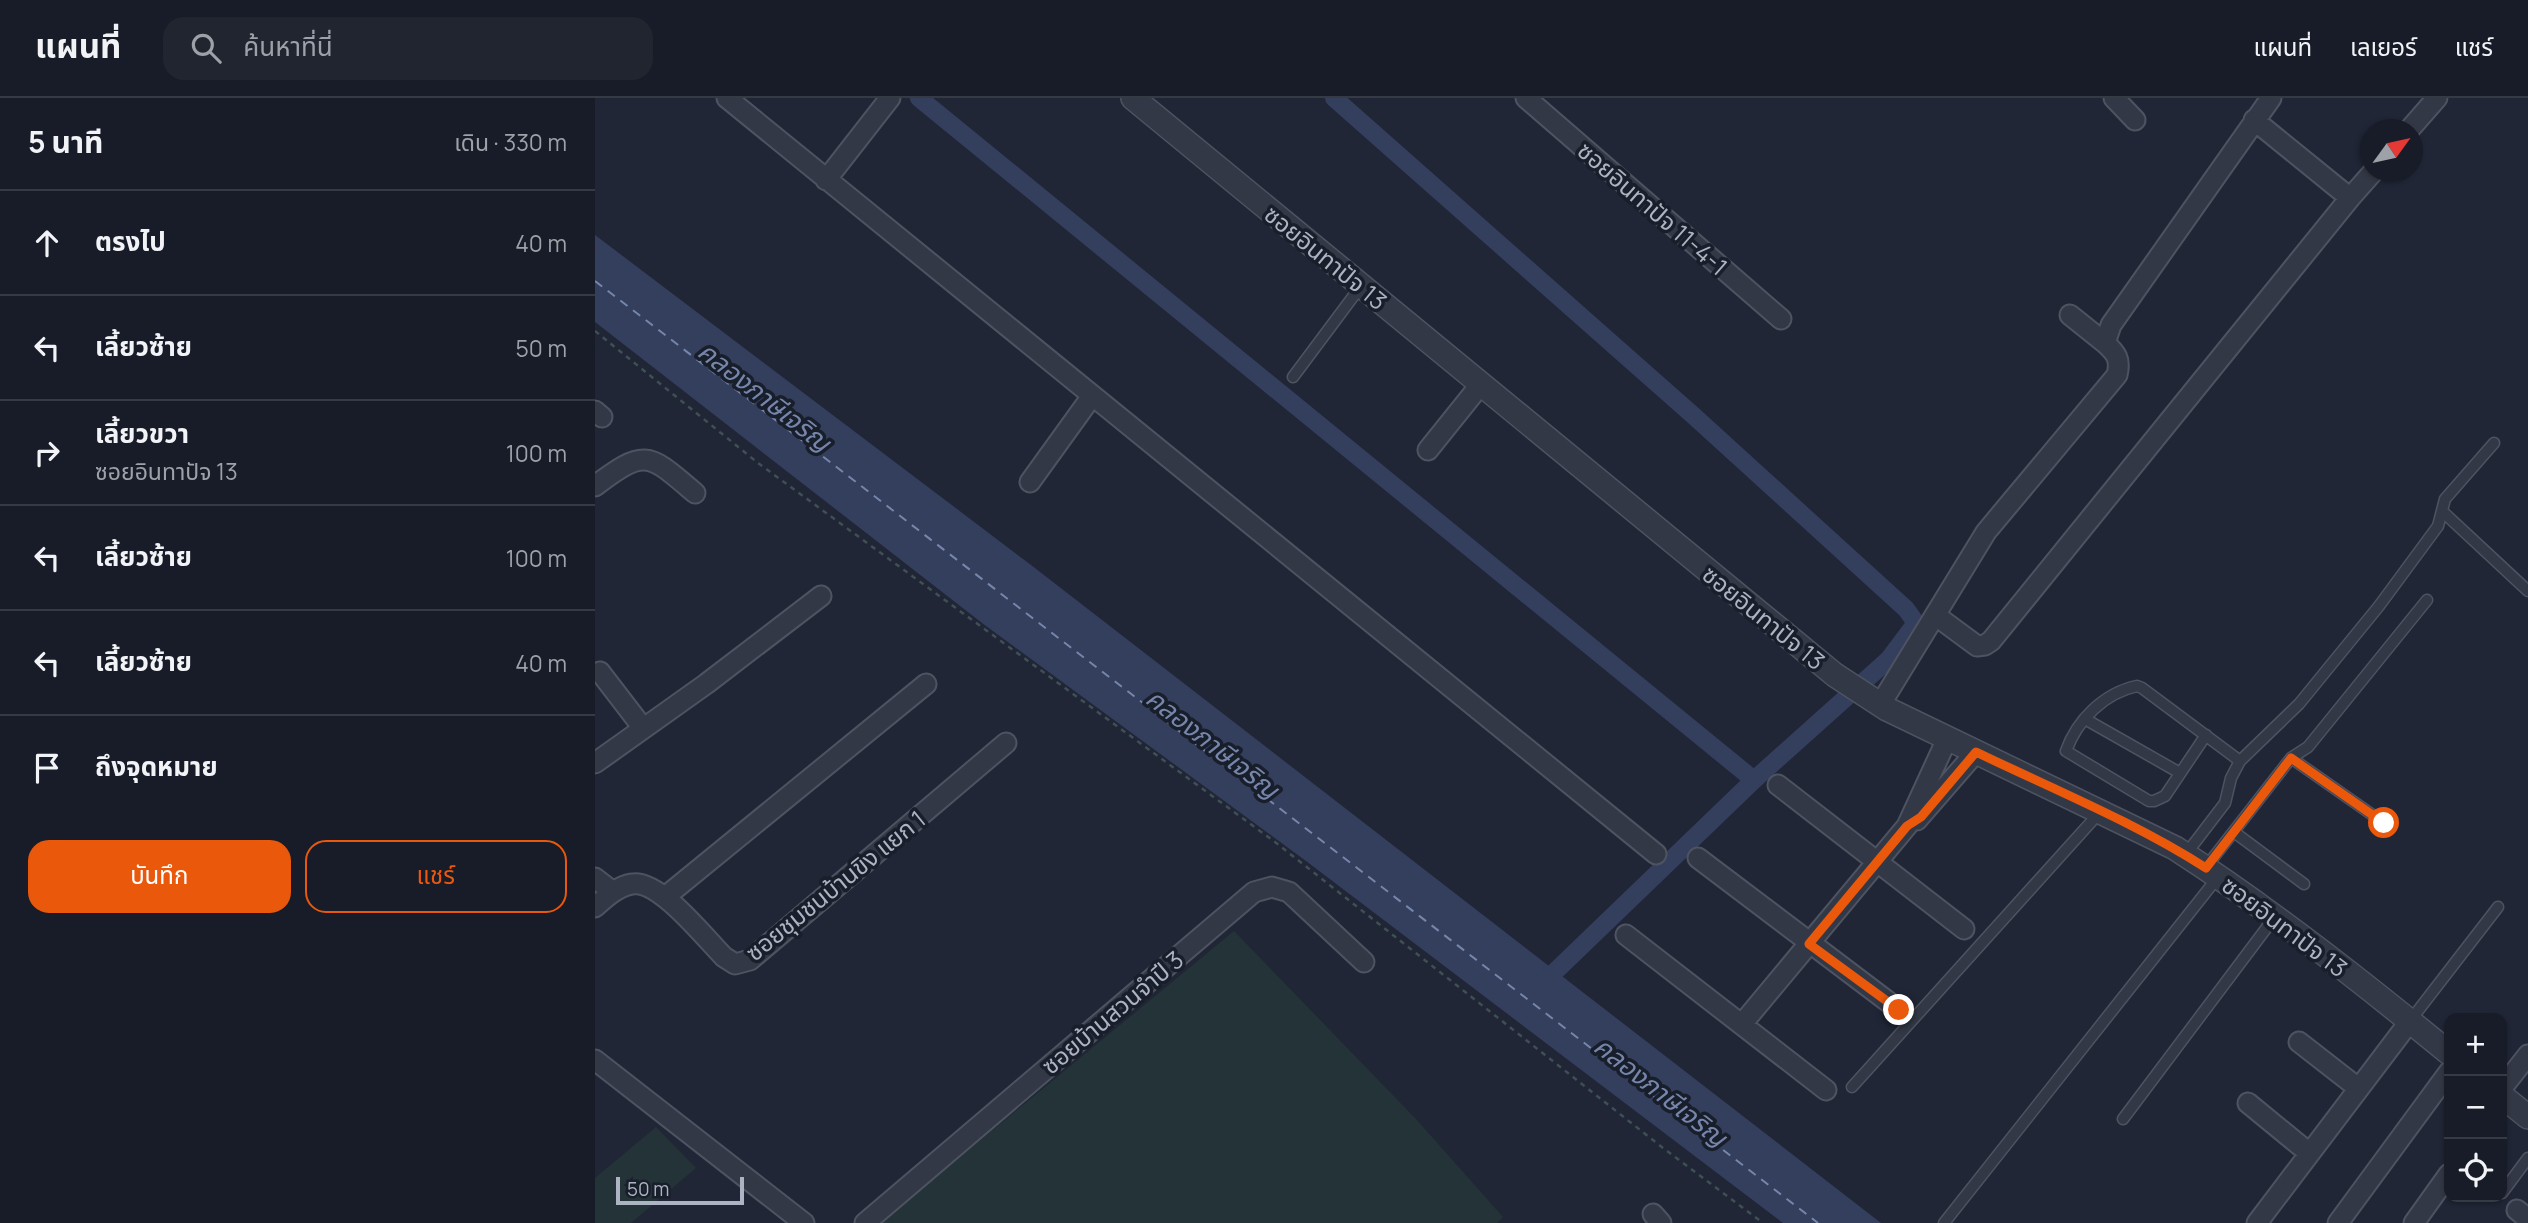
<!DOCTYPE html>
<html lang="th">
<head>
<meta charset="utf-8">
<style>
  body { margin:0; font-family:Manrope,"Noto Sans Thai",sans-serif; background:#212530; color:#f1f3f6 }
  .controls { position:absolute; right:21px; bottom:21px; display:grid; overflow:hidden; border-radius:14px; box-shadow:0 2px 5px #0004 }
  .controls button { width:63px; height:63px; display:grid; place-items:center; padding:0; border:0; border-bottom:2px solid #363a45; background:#181c28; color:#f1f3f6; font:35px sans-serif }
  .compass { position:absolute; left:1765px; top:21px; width:63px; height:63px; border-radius:50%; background:#181c28; box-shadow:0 2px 5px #0004; rotate:57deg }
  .scale { position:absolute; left:21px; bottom:18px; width:128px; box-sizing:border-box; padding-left:7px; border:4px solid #adb3c3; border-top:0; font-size:19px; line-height:24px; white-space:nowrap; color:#adb3c3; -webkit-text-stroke:5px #191e2b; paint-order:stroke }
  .stop { position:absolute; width:21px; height:21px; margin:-16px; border:5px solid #ea580c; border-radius:50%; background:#fff }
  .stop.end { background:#ea580c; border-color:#fff; box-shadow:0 2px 7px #0008 }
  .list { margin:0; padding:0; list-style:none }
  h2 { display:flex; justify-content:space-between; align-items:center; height:91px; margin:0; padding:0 28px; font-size:30px }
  h2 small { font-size:23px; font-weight:400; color:#9fa1a8 }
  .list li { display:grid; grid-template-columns:46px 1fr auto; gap:21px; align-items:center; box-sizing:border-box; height:105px; padding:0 28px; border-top:2px solid #363a45 }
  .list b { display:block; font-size:26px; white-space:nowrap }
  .list p { margin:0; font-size:23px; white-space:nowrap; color:#9fa1a8 }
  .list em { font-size:23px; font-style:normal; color:#9fa1a8 }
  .actions { display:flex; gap:14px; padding:21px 28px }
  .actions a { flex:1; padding:16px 0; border:2px solid #ea580c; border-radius:21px; text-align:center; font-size:24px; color:#ea580c }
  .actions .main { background:#ea580c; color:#fff }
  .icon { flex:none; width:38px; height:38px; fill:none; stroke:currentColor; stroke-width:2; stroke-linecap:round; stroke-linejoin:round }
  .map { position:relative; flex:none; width:1933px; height:1125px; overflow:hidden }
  header { display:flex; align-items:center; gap:42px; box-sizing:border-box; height:98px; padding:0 35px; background:#181c28; border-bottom:2px solid #363a45 }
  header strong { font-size:33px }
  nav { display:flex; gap:38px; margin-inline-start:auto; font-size:24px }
  .search { width:490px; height:63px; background:#212530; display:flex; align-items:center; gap:18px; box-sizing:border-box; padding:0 24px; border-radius:21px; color:#9fa1a8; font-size:26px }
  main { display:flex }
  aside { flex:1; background:#181c28 }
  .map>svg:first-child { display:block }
  .green { fill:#233338 }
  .water { fill:#343f5d }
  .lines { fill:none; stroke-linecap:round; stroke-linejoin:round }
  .canal { stroke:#343f5d; stroke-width:18 }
  .ferry { stroke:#7686ab; stroke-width:2; stroke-dasharray:9 7; stroke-linecap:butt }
  .service-casing { stroke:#4e5361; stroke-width:13 }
  .minor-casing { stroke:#4e5361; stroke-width:23 }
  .tertiary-casing { stroke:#4e5361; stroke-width:26 }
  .path { stroke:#3f4f54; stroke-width:2.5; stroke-dasharray:5 5; stroke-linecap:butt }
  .service { stroke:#333846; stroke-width:10 }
  .minor { stroke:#333846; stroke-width:19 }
  .tertiary { stroke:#333846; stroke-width:23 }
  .route { stroke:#ea580c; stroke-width:9 }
  .labels { text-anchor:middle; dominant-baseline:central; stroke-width:7; stroke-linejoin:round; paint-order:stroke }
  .street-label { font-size:24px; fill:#adb3c3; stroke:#191e2b }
  .water-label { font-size:26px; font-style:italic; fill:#7686ab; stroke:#191e2b }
</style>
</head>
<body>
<header>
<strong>แผนที่</strong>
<div class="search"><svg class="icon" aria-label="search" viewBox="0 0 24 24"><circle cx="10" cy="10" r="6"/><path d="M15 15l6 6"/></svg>ค้นหาที่นี่</div>
<nav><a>แผนที่</a><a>เลเยอร์</a><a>แชร์</a></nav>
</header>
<main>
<aside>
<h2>5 นาที<small>เดิน · 330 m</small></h2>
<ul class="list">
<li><svg class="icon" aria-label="ahead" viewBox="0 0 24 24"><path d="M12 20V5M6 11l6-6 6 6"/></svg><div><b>ตรงไป</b></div><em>40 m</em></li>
<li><svg class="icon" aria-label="left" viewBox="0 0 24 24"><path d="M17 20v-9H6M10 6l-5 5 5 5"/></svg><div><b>เลี้ยวซ้าย</b></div><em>50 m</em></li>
<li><svg class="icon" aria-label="right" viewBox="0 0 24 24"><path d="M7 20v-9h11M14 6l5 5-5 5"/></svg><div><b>เลี้ยวขวา</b><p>ซอยอินทาปัจ 13</p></div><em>100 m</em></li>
<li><svg class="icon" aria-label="left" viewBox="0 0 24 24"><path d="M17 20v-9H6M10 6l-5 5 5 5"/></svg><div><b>เลี้ยวซ้าย</b></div><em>100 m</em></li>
<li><svg class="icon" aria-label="left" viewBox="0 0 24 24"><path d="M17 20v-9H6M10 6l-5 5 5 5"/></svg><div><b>เลี้ยวซ้าย</b></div><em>40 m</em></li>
<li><svg class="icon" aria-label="arrive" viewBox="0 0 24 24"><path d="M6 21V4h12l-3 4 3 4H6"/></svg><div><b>ถึงจุดหมาย</b></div></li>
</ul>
<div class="actions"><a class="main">บันทึก</a><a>แชร์</a></div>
</aside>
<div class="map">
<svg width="1933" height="1125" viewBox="0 0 1933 1125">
  <rect width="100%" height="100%" fill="#202636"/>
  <path class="green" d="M639,833L821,1021L908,1119L902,1125H285Z
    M61,1029L101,1070L36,1125H0V1080Z"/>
  <path class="water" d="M0,137L436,467L1286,1125H1188L711,763L387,525L0,224Z"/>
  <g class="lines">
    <path class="canal" d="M324,0L1159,682
      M739,0L1100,319L1311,511L1321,525L1294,561L1159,682L944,889"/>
    <path class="ferry" d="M0,183L1223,1125"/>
    <defs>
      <path id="service" d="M698,279L766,188
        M1847,413L1933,493
        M1490,621L1585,675
        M1611,637L1570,698L1559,703H1554L1471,653C1482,622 1509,595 1542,588L1547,590L1645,663
        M1696,660L1789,725
        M1639,734L1709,786
        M1591,756L1630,705L1636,680L1645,663L1704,606L1784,508L1843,428L1850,401L1899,345
        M1611,769L1696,660L1713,649L1832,502
        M1815,923L1903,809
        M1257,989L1506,713
        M1528,1021L1679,820
        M1907,1095L1933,1060
        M1349,1125L1623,779"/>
      <path id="minor" d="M132,0L1061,756
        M931,0L1186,221
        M1519,0L1540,22
        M1814,32L1842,0
        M231,82L295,0
        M1755,100L1778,74
        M1475,217L1510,245
        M0,313L7,319
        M833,352L886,286
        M435,384L497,298
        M0,388C51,349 54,356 100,395
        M1340,517L1382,548L1390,547L1396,543L1755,100L1659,22
        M5,574L48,630
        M1285,607L1391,434L1522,277C1526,261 1521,255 1510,245L1516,227L1676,0
        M0,665L111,586L226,498
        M1183,687L1369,831
        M1322,722L1381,654
        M1103,760L1304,912
        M0,780L18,794
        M70,799L331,586
        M0,809C10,800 23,788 37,786C64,781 110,840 129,859L140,866L155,862L411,645
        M1031,837L1231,992
        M1147,926L1312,728L1352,641
        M1704,944L1763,990
        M0,962L209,1125
        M1907,990L1933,957
        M1653,1005L1714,1055
        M1922,1112L1933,1121
        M1058,1116L1066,1125
        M270,1125L659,794L677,789L694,794L769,864
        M1662,1125L1815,923
        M1743,1125L1854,974
        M1819,1125L1854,1076"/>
      <path id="tertiary" d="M538,0L1240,577L1292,611L1580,750C1676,812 1766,883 1854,955
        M1907,998L1933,1019"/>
    </defs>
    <use href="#service" class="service-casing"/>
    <use href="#minor" class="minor-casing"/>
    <use href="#tertiary" class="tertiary-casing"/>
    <path class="path" d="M0,233L163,365L680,744L1068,1050L1168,1125"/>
    <use href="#service" class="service"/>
    <use href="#minor" class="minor"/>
    <use href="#tertiary" class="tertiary"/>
  </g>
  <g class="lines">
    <path class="route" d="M1304,912L1214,846L1312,728L1326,719L1381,654C1458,691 1539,724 1611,770L1696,660L1789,725"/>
  </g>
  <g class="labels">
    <g class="street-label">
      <text transform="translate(1058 110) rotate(41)">ซอยอินทาปัจ 11-4-1</text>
      <text transform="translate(731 159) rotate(39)">ซอยอินทาปัจ 13</text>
      <text transform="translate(1169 519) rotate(39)">ซอยอินทาปัจ 13</text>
      <text transform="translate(240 787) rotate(-39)">ซอยชุมชนบ้านขิง แยก 1</text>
      <text transform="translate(1690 828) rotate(37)">ซอยอินทาปัจ 13</text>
      <text transform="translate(517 914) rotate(-40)">ซอยบ้านสวนจำปี 3</text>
    </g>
    <g class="water-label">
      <text transform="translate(170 298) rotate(38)">คลองภาษีเจริญ</text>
      <text transform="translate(618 645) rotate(38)">คลองภาษีเจริญ</text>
      <text transform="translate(1066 993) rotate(38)">คลองภาษีเจริญ</text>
    </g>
  </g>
</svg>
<div class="controls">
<button>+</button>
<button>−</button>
<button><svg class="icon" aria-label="locate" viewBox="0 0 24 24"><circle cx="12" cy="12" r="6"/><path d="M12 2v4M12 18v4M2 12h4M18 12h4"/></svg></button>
</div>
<svg class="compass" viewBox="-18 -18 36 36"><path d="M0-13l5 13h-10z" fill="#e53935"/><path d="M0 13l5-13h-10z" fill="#9fa1a8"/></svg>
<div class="scale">50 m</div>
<div class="stop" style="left:1789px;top:725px"></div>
<div class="stop end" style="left:1304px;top:912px"></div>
</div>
</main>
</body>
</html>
